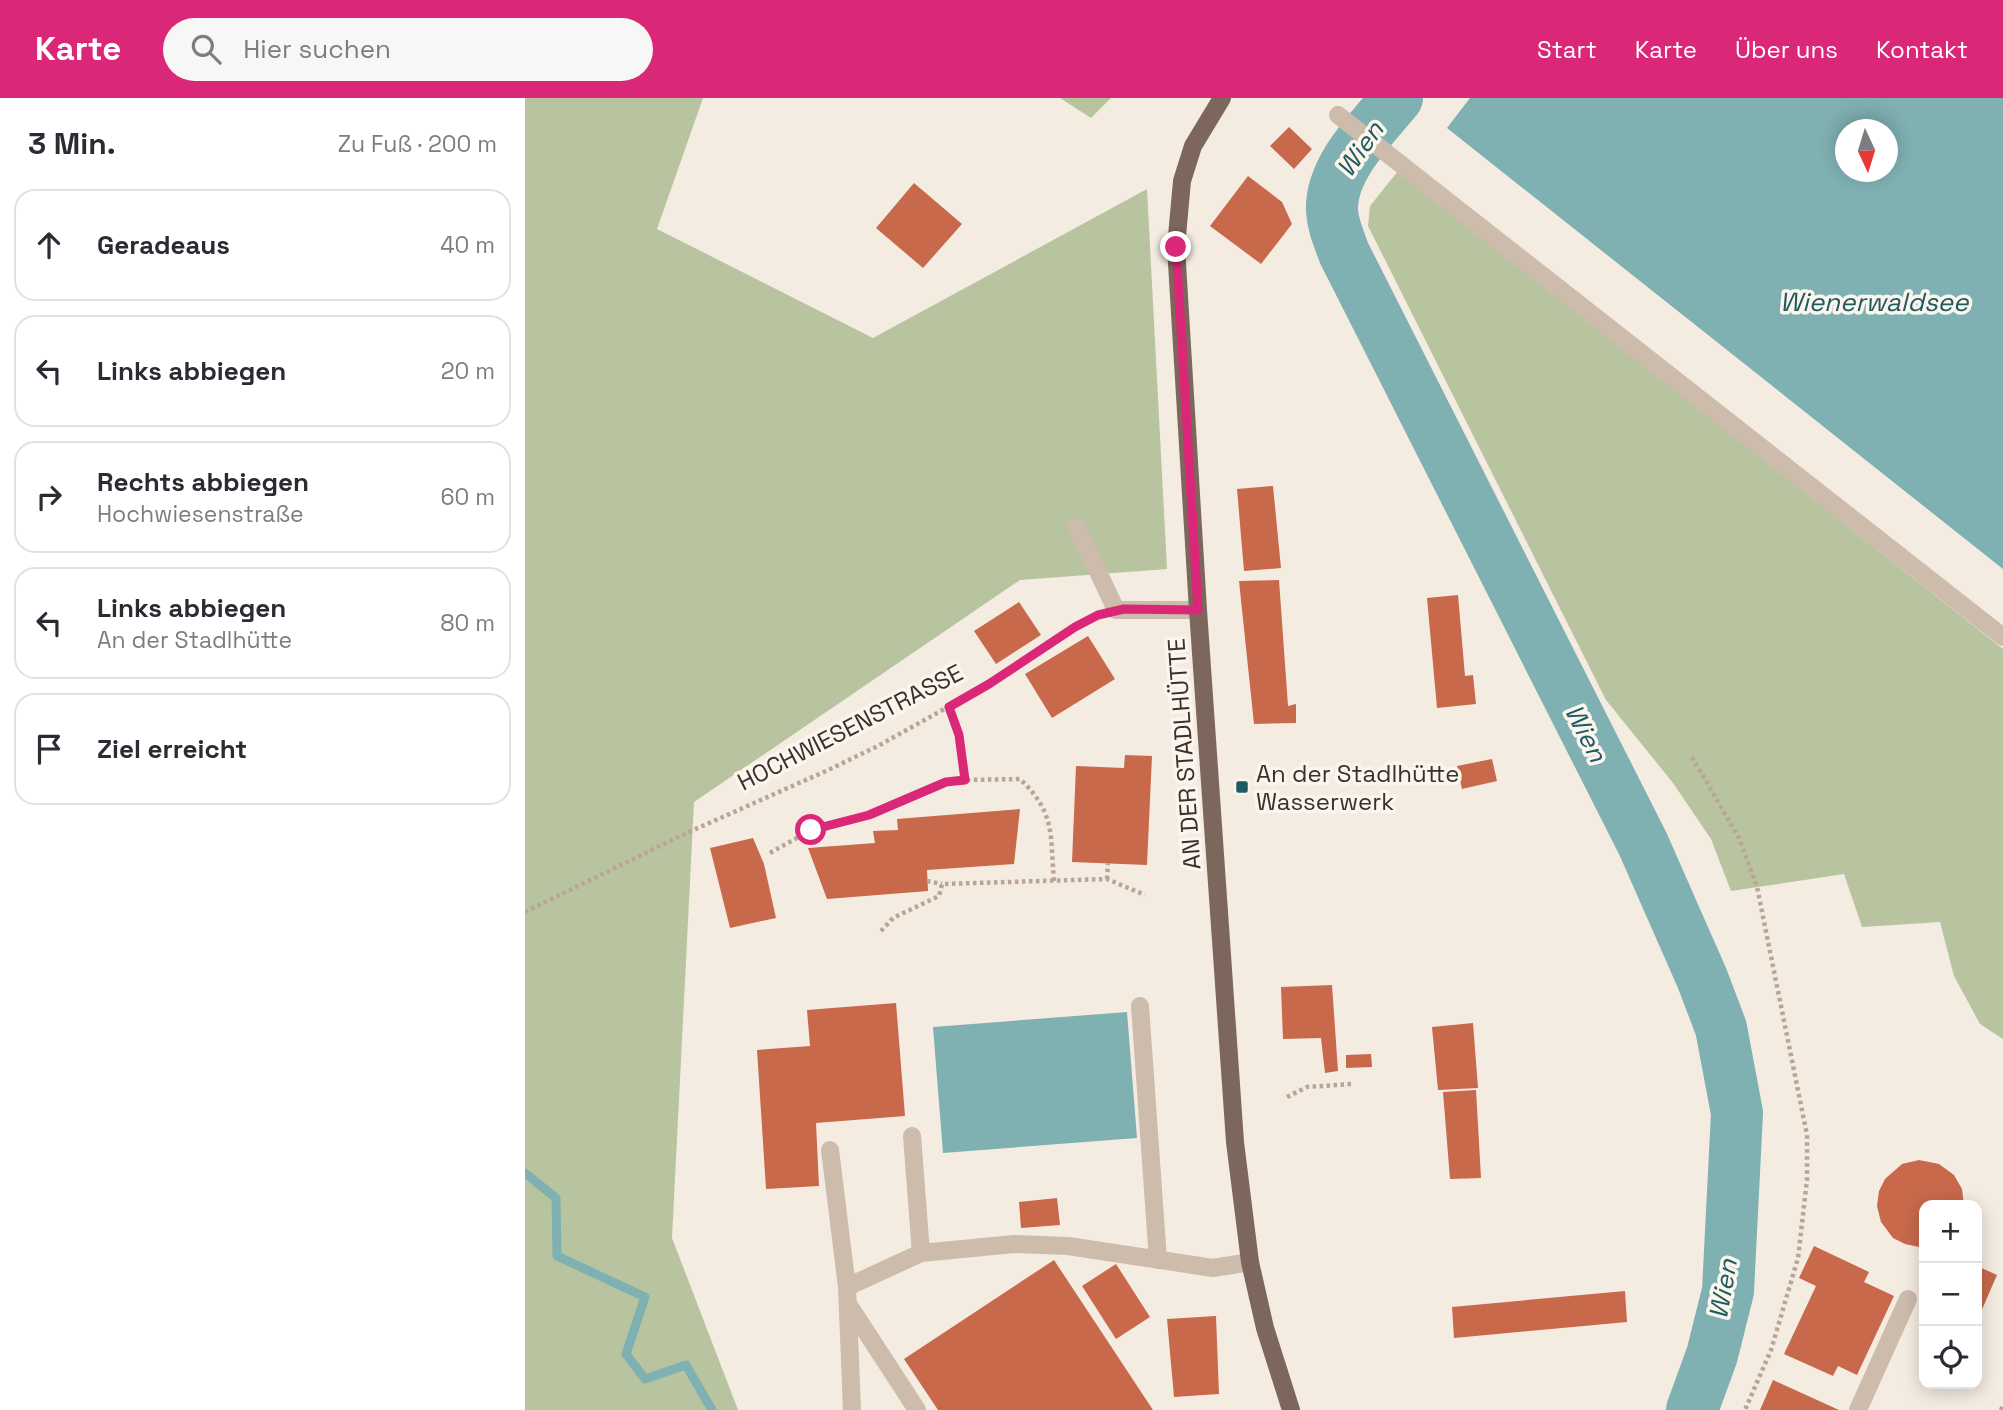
<!DOCTYPE html>
<html lang="de">
<head>
<meta charset="utf-8">
<style>
  body { margin:0; font-family:"Space Grotesk",sans-serif; background:#f7f7f7; color:#2b2b33 }
  .controls { position:absolute; right:21px; bottom:21px; display:grid; overflow:hidden; border-radius:14px; box-shadow:0 4px 18px #0003 }
  .controls button { width:63px; height:63px; display:grid; place-items:center; padding:0; border:0; border-bottom:2px solid #e1e1e2; background:#fff; color:#2b2b33; font:35px sans-serif }
  .compass { position:absolute; left:1310px; top:21px; width:63px; height:63px; border-radius:50%; background:#fff; box-shadow:0 4px 18px #0003; rotate:176deg }
  .stop { position:absolute; width:21px; height:21px; margin:-16px; border:5px solid #db2777; border-radius:50%; background:#fff }
  .stop.end { background:#db2777; border-color:#fff; box-shadow:0 2px 7px #0008 }
  .list { margin:0; padding:0; list-style:none }
  h2 { display:flex; justify-content:space-between; align-items:center; height:91px; margin:0; padding:0 28px; font-size:30px }
  h2 small { font-size:23px; font-weight:400; color:#7c7c81 }
  .list li { display:grid; grid-template-columns:46px 1fr auto; gap:21px; align-items:center; box-sizing:border-box; height:112px; margin:0 14px 14px; padding:0 14px; border:2px solid #e1e1e2; border-radius:21px }
  .list b { display:block; font-size:26px; white-space:nowrap }
  .list p { margin:0; font-size:23px; white-space:nowrap; color:#7c7c81 }
  .list em { font-size:23px; font-style:normal; color:#7c7c81 }
  .icon { flex:none; width:38px; height:38px; fill:none; stroke:currentColor; stroke-width:2; stroke-linecap:round; stroke-linejoin:round }
  .map { position:relative; flex:none; width:1478px; height:1312px; overflow:hidden }
  header { display:flex; align-items:center; gap:42px; box-sizing:border-box; height:98px; padding:0 35px; background:#db2777; color:#fff }
  header strong { font-size:33px }
  nav { display:flex; gap:38px; margin-inline-start:auto; font-size:24px }
  .search { width:490px; height:63px; background:#f7f7f7; display:flex; align-items:center; gap:18px; box-sizing:border-box; padding:0 24px; border-radius:38px; color:#7c7c81; font-size:26px }
  main { display:flex }
  aside { flex:1; background:#fff }
  .map>svg:first-child { display:block }
  .green { fill:#b8c4a0 }
  .water { fill:#7fb0b2; fill-rule:evenodd }
  .lines { fill:none; stroke-linecap:round; stroke-linejoin:round }
  .stream { stroke:#7fb0b2; stroke-width:9 }
  .river { stroke:#7fb0b2; stroke-width:52 }
  .building { fill:#c8694b }
  .path { stroke:#b9a596; stroke-width:4.5; stroke-dasharray:3.5 3.5; stroke-linecap:butt }
  .minor { stroke:#cdbbac; stroke-width:18 }
  .major { stroke:#7d675c; stroke-width:18 }
  .route { stroke:#db2777; stroke-width:9 }
  .poi-dot { fill:#1f5a5e; stroke:#fbf5ee; stroke-width:2.5 }
  .labels { text-anchor:middle; dominant-baseline:central; stroke-width:7; stroke-linejoin:round; paint-order:stroke }
  .street-label { font-size:24px; fill:#3b302b; stroke:#fbf5ee }
  .poi-label { font-size:24px; fill:#3b302b; stroke:#fbf5ee; text-anchor:start }
  .water-label { font-size:26px; font-style:italic; fill:#1f5a5e; stroke:#fbf5ee }
</style>
</head>
<body>
<header>
<strong>Karte</strong>
<div class="search"><svg class="icon" aria-label="search" viewBox="0 0 24 24"><circle cx="10" cy="10" r="6"/><path d="M15 15l6 6"/></svg>Hier suchen</div>
<nav><a>Start</a><a>Karte</a><a>Über uns</a><a>Kontakt</a></nav>
</header>
<main>
<aside>
<h2>3 Min.<small>Zu Fuß · 200 m</small></h2>
<ul class="list">
<li><svg class="icon" aria-label="ahead" viewBox="0 0 24 24"><path d="M12 20V5M6 11l6-6 6 6"/></svg><div><b>Geradeaus</b></div><em>40 m</em></li>
<li><svg class="icon" aria-label="left" viewBox="0 0 24 24"><path d="M17 20v-9H6M10 6l-5 5 5 5"/></svg><div><b>Links abbiegen</b></div><em>20 m</em></li>
<li><svg class="icon" aria-label="right" viewBox="0 0 24 24"><path d="M7 20v-9h11M14 6l5 5-5 5"/></svg><div><b>Rechts abbiegen</b><p>Hochwiesenstraße</p></div><em>60 m</em></li>
<li><svg class="icon" aria-label="left" viewBox="0 0 24 24"><path d="M17 20v-9H6M10 6l-5 5 5 5"/></svg><div><b>Links abbiegen</b><p>An der Stadlhütte</p></div><em>80 m</em></li>
<li><svg class="icon" aria-label="arrive" viewBox="0 0 24 24"><path d="M6 21V4h12l-3 4 3 4H6"/></svg><div><b>Ziel erreicht</b></div></li>
</ul>
</aside>
<div class="map">
<svg width="1478" height="1312" viewBox="0 0 1478 1312">
  <rect width="100%" height="100%" fill="#f4ebe1"/>
  <path class="green" d="M0,0H178L132,131L348,240L622,91L642,471L495,482L169,704L147,1140L213,1312H0Z
    M535,0H586L566,20Z
    M873,73L1478,551V941L1455,926L1429,878L1415,824L1337,829L1319,776L1206,793L1186,741L1148,685L1081,602L843,128L845,108Z"/>
  <path class="water" d="M945,0H1478V471L922,30ZM1321,32H1363V74H1321Z
    M602,914L612,1040L418,1055L408,929Z"/>
  <g class="lines">
    <path class="stream" d="M0,1075L31,1100L32,1158L120,1199L101,1256L120,1281L161,1267L187,1312"/>
    <path class="river" d="M872,0C847,31 805,70 807,113C808,128 814,141 819,155L1118,746L1177,880L1196,930L1212,1015L1203,1193L1187,1257L1167,1312"/>
  </g>
  <path class="building" d="M764,29L787,51L769,71L745,48Z
    M723,78L757,104L767,126L736,166L685,128Z
    M389,85L437,126L398,170L351,130Z
    M748,388L756,470L719,473L712,391Z
    M754,482L763,608L771,606V625L729,626L714,483Z
    M933,497L940,578L948,577L951,606L912,610L902,500Z
    M494,504L516,537L471,566L449,533Z
    M563,538L590,581L527,620L500,576Z
    M600,657L627,658L622,767L547,764L551,668L599,670Z
    M967,661L972,683L937,691L932,668Z
    M495,711L489,766L402,772L403,793L302,801L283,750L350,745L348,733L373,732L372,721Z
    M228,740L239,766L251,820L205,830L185,750Z
    M807,887L813,973L800,975L796,940L758,941L756,889Z
    M371,905L380,1018L291,1025L294,1088L241,1091L232,952L285,948L282,912Z
    M948,925L953,990L913,992L907,929Z
    M846,956L847,969L821,970V957Z
    M951,992L956,1080L925,1081L918,994Z
    M1394,1062L1414,1066L1429,1077L1437,1091L1439,1107H1399V1148L1394,1149L1380,1146L1368,1140L1356,1124L1352,1108L1354,1093L1360,1081L1377,1066Z
    M532,1100L535,1127L496,1130L494,1104Z
    M1289,1148L1344,1174L1339,1184L1369,1198L1332,1277L1313,1268L1308,1278L1259,1256L1291,1188L1274,1180Z
    M529,1162L628,1312H413L379,1261Z
    M591,1166L625,1219L591,1241L557,1188Z
    M1452,1168L1472,1177L1455,1216L1452,1214Z
    M1100,1193L1102,1224L929,1240L927,1209Z
    M691,1218L694,1296L649,1299L642,1221Z
    M1248,1282L1314,1312H1235Z"/>
  <g class="lines">
    <path class="path" d="M424,609L434,637L440,682L495,681C531,715 525,737 529,784
      M1167,659L1214,740L1232,789L1282,1037V1082L1273,1160L1246,1252L1220,1312
      M245,755L286,732L344,717L421,684L440,682
      M582,781L583,765
      M402,783L417,786
      M0,814L155,738L301,673L353,648L464,586L550,529L570,518
      M356,833L368,820L414,798L417,786L582,781L620,797
      M762,999L782,989L826,986
      M1476,1312L1478,1307"/>
    <path class="minor" d="M813,17L1478,539
      M552,429L591,512H673
      M615,908L633,1162
      M387,1038L396,1155
      M305,1052L322,1189
      M323,1206L392,1312
      M327,1312L322,1189L396,1155L489,1146L543,1148L688,1170L725,1164
      M1333,1312L1383,1201"/>
    <path class="major" d="M697,0L668,48L657,83L651,149L673,512L710,1044L725,1164L740,1230L766,1312"/>
  </g>
  <g class="lines">
    <path class="route" d="M286,732L344,717L421,684L440,682L434,637L424,609L464,586L550,529L573,517L599,511L673,512L651,149"/>
  </g>
  <rect class="poi-dot" x="710" y="682" width="14" height="14" rx="3.5"/>
  <g class="labels">
    <g class="street-label">
      <text transform="translate(325 629) rotate(-27)">HOCHWIESENSTRASSE</text>
      <text transform="translate(659 656) rotate(-94)">AN DER STADLHÜTTE</text>
    </g>
    <g class="poi-label">
      <text x="731" y="675">An der Stadlhütte<tspan x="731" dy="28">Wasserwerk</tspan></text>
    </g>
    <g class="water-label">
      <text transform="translate(835 51) rotate(-55)">Wien</text>
      <text x="1349" y="204">Wienerwaldsee</text>
      <text transform="translate(1061 635) rotate(63)">Wien</text>
      <text transform="translate(1198 1191) rotate(-80)">Wien</text>
    </g>
  </g>
</svg>
<div class="controls">
<button>+</button>
<button>−</button>
<button><svg class="icon" aria-label="locate" viewBox="0 0 24 24"><circle cx="12" cy="12" r="6"/><path d="M12 2v4M12 18v4M2 12h4M18 12h4"/></svg></button>
</div>
<svg class="compass" viewBox="-18 -18 36 36"><path d="M0-13l5 13h-10z" fill="#e53935"/><path d="M0 13l5-13h-10z" fill="#7c7c81"/></svg>
<div class="stop" style="left:286px;top:732px"></div>
<div class="stop end" style="left:651px;top:149px"></div>
</div>
</main>
</body>
</html>
